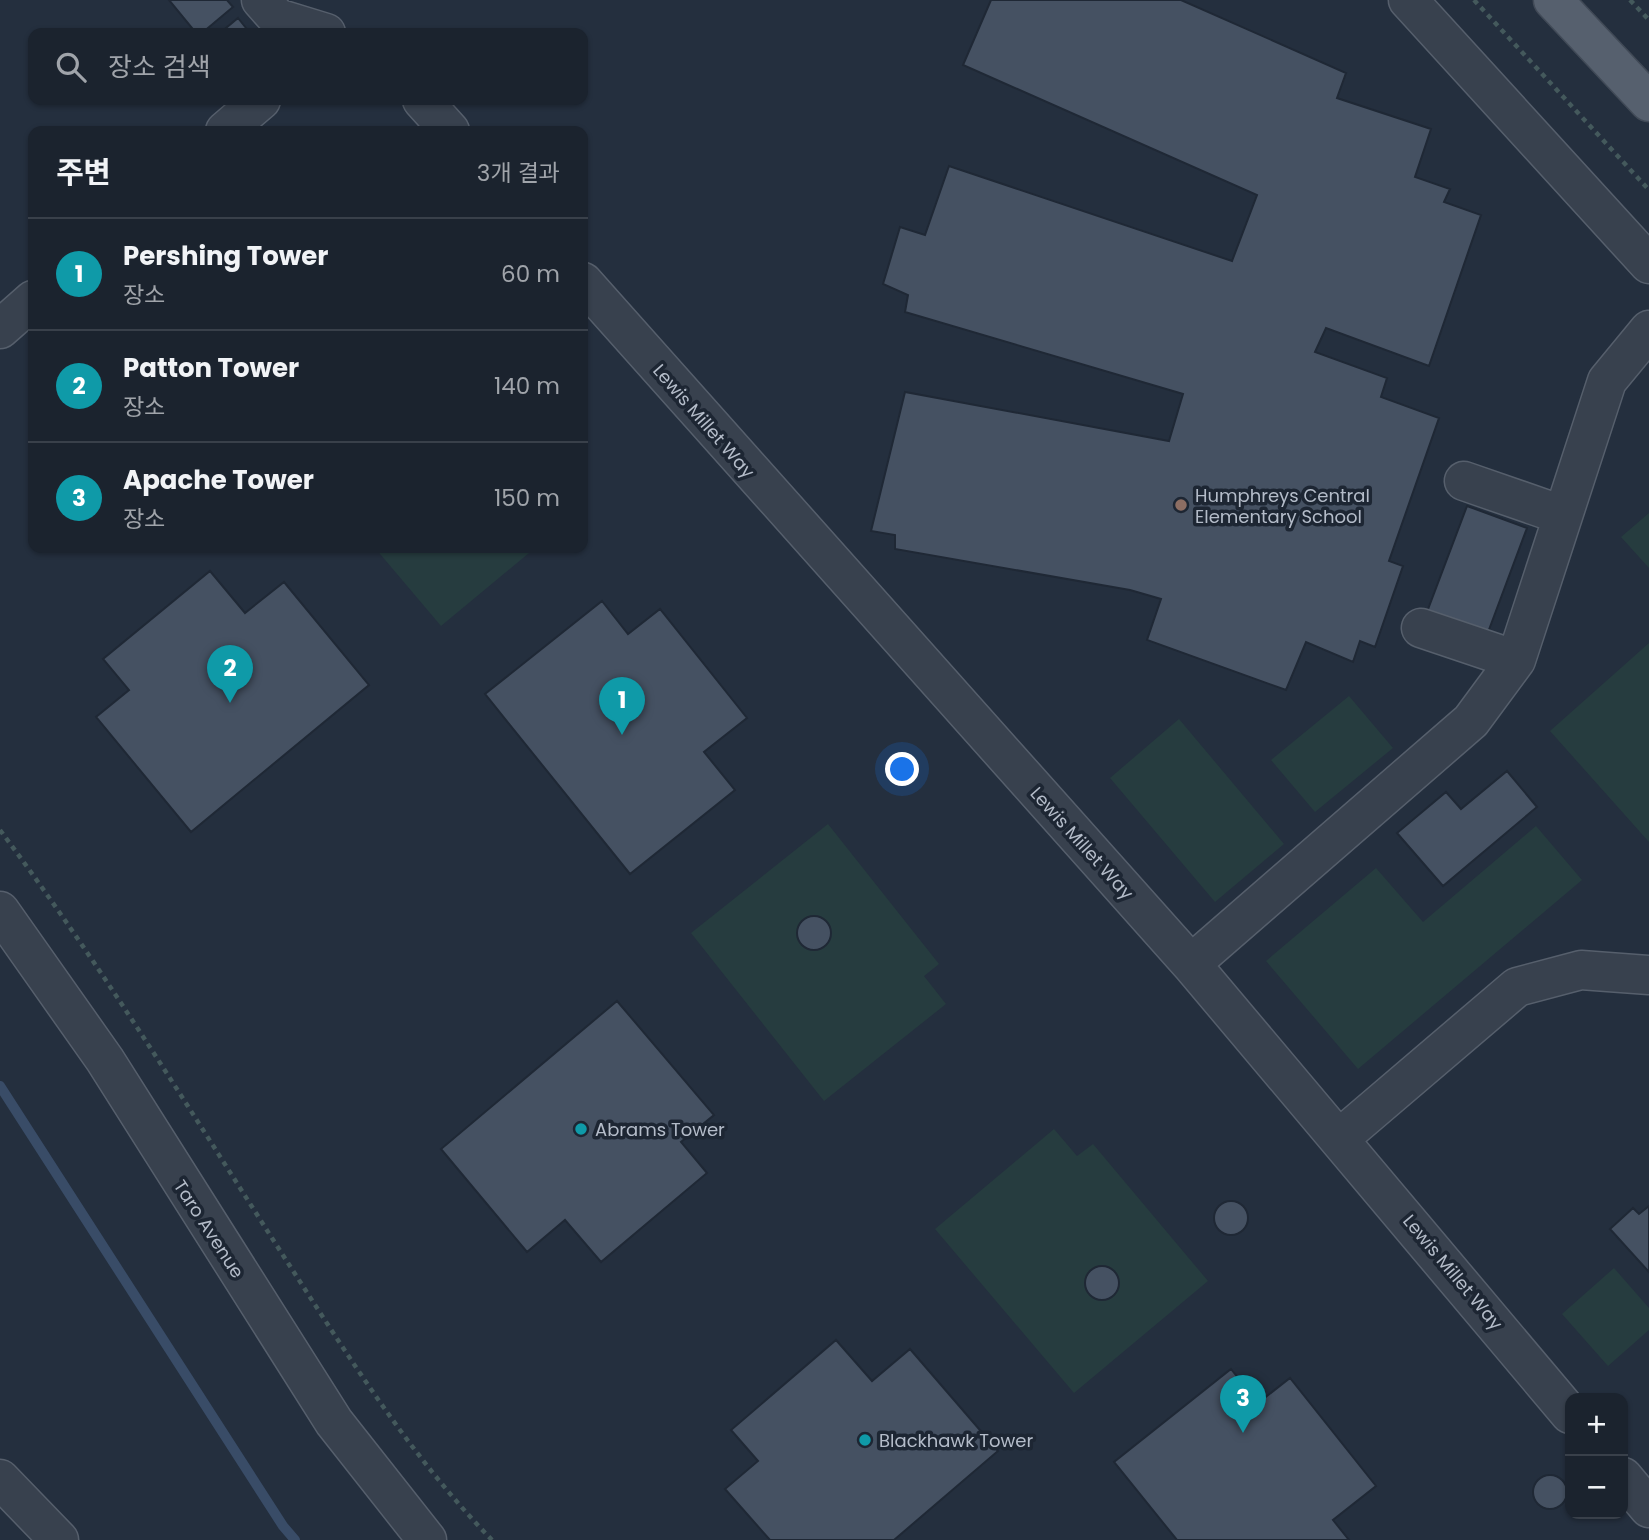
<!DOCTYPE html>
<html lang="ko">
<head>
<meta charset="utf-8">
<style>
  body { margin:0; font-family:Poppins,"Noto Sans KR",sans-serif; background:#242b36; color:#f1f3f6 }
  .controls { position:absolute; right:21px; bottom:21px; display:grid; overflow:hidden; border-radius:14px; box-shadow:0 2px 5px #0004 }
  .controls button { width:63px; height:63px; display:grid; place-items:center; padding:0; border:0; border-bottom:2px solid #39404a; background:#1b232e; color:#f1f3f6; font:35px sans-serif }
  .you { position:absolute; left:903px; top:770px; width:24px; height:24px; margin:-18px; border:5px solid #fff; border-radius:50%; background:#1a73e8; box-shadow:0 0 0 10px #1a73e833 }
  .badge { display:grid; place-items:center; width:46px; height:46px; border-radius:50%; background:#bca0f2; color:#fff; font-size:23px; font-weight:700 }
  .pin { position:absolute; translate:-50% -58px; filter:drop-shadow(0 2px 4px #0008) }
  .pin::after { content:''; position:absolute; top:37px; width:24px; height:21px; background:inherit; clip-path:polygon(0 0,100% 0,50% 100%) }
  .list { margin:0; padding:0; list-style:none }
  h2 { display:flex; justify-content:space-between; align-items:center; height:91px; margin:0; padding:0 28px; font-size:30px }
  h2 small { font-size:23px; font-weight:400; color:#a0a4aa }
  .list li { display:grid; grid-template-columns:46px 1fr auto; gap:21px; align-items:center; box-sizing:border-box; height:112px; padding:0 28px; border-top:2px solid #39404a }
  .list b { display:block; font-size:26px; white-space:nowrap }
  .list p { margin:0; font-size:23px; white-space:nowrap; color:#a0a4aa }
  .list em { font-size:23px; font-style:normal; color:#a0a4aa }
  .icon { flex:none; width:38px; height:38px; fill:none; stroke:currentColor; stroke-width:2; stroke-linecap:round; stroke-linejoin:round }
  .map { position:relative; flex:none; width:1649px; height:1540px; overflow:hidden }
  .search { position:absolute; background:#1b232e; box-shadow:0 2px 5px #0004; left:28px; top:28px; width:560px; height:77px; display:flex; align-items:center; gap:18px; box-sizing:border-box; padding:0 24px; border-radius:14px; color:#a0a4aa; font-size:26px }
  .panel { position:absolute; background:#1b232e; box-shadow:0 2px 5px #0004; left:28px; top:126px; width:560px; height:427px; border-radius:14px }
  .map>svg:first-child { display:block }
  .green { fill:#263c3f }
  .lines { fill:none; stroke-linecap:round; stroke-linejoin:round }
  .stream { stroke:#394c67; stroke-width:10 }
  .building { fill:#455162; stroke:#1f2835; stroke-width:2 }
  .minor-casing { stroke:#565f6c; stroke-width:41 }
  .major-casing { stroke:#414a57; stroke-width:41 }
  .path { stroke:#44595c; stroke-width:4.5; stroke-dasharray:5 5; stroke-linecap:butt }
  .minor { stroke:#38414e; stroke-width:38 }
  .major { stroke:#56606e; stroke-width:38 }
  .education-dot { fill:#8d6e63; stroke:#1d2633; stroke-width:2.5 }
  .culture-dot { fill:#0f9aa8; stroke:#1d2633; stroke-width:2.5 }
  .labels { text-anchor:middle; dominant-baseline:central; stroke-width:7; stroke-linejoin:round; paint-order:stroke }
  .street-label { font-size:18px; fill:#b4bcc9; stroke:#1d2633 }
  .poi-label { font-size:18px; fill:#b4bcc9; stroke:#1d2633; text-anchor:start }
</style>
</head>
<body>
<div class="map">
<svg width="1649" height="1540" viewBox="0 0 1649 1540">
  <rect width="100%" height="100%" fill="#242f3e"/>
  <path class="green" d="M1649,513V568L1621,537Z
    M375,548H535L441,626Z
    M1649,643V842L1550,731Z
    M1349,696L1393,748L1315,812L1271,760Z
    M1179,719L1284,844L1215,902L1110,778Z
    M828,824L939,964L924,976L946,1004L824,1101L691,933Z
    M1536,826L1582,880L1358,1069L1266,961L1376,868L1423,922Z
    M1054,1129L1077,1156L1093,1144L1208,1281L1074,1393L935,1229Z
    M1614,1268L1649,1308V1330L1608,1366L1562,1314Z"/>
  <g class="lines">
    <path class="stream" d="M0,1086L283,1526L295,1540"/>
  </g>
  <path class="building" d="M169,0H227L233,7L202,33H196Z
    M991,0H1181L1346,73L1337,98L1431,129L1415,177L1450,189L1444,202L1481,215L1429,366L1326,328L1315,352L1387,378L1381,397L1439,418L1389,561L1403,566L1375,647L1360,641L1353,662L1306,642L1286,690L1147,640L1161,599L1130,590L895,549V535L871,531L905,392L1169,441L1183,394L905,312L908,295L883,284L900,227L925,235L949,166L1232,261L1257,195L963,65Z
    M238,18L250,33H220Z
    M1467,506L1527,528L1487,635L1427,612Z
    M210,571L245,613L284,582L369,685L191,832L96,717L129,690L103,659Z
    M602,601L628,634L660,609L747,718L704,752L735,790L630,874L485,694Z
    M1507,771L1537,807L1443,886L1397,833L1446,792L1461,809Z
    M797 933a17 17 0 1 1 34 0a17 17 0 1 1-34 0Z
    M617,1001L714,1115L681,1142L707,1173L601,1262L565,1220L527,1252L441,1149Z
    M1214 1218a17 17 0 1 1 34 0a17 17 0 1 1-34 0Z
    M1649,1206V1272L1610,1229L1633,1208L1639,1214Z
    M1085 1283a17 17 0 1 1 34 0a17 17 0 1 1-34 0Z
    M836,1340L872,1381L910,1349L998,1451L894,1540H770L725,1489L758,1461L731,1430Z
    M1231,1369L1258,1403L1290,1378L1376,1486L1333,1520L1349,1540H1177L1114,1462Z
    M1533 1492a17 17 0 1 1 34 0a17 17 0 1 1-34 0Z"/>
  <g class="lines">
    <defs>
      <path id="minor" d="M261,0L277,18L326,33
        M1408,0L1649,264
        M422,100L450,131
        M225,131L261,100
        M583,282L1191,964L1570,1414
        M0,329L33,300
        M1464,481L1562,515
        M1421,628L1516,660
        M0,911L105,1060L334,1422L427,1540
        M1191,964L1471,721L1516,660L1607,381L1649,330
        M1340,1138L1517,987L1581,970L1649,975
        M1623,1477L1649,1508
        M0,1479L59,1540"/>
      <path id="major" d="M1553,0L1649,102"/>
    </defs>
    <use href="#minor" class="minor-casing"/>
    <use href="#major" class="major-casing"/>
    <path class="path" d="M1474,0L1649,190
      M1630,0L1649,20
      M0,830C104,969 194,1117 288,1263C350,1359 412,1458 492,1540"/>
    <use href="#minor" class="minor"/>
    <use href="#major" class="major"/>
  </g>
  <circle class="education-dot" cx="1181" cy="505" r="7"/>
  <g class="culture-dot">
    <circle cx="581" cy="1129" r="7"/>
    <circle cx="865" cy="1440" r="7"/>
  </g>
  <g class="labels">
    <g class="street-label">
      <text transform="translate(704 421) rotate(49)">Lewis Millet Way</text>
      <text transform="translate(1082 843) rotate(48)">Lewis Millet Way</text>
      <text transform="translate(209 1229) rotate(57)">Taro Avenue</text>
      <text transform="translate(1453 1272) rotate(50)">Lewis Millet Way</text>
    </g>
    <g class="poi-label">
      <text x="1195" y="495">Humphreys Central<tspan x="1195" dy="21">Elementary School</tspan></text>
      <text x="595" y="1129">Abrams Tower</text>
      <text x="879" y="1440">Blackhawk Tower</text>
    </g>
  </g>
</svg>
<div class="controls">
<button>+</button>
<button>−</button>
</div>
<div class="you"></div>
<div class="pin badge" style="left:622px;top:735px;background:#0f9aa8">1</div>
<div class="pin badge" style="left:230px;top:703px;background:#0f9aa8">2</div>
<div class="pin badge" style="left:1243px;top:1433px;background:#0f9aa8">3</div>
<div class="search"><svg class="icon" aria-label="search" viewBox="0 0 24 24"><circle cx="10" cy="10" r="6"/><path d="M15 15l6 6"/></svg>장소 검색</div>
<section class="panel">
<h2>주변<small>3개 결과</small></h2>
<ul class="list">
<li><span class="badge" style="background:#0f9aa8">1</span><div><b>Pershing Tower</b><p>장소</p></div><em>60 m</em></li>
<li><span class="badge" style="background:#0f9aa8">2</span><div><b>Patton Tower</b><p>장소</p></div><em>140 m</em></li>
<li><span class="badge" style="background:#0f9aa8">3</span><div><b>Apache Tower</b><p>장소</p></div><em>150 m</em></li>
</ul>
</section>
</div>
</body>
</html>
